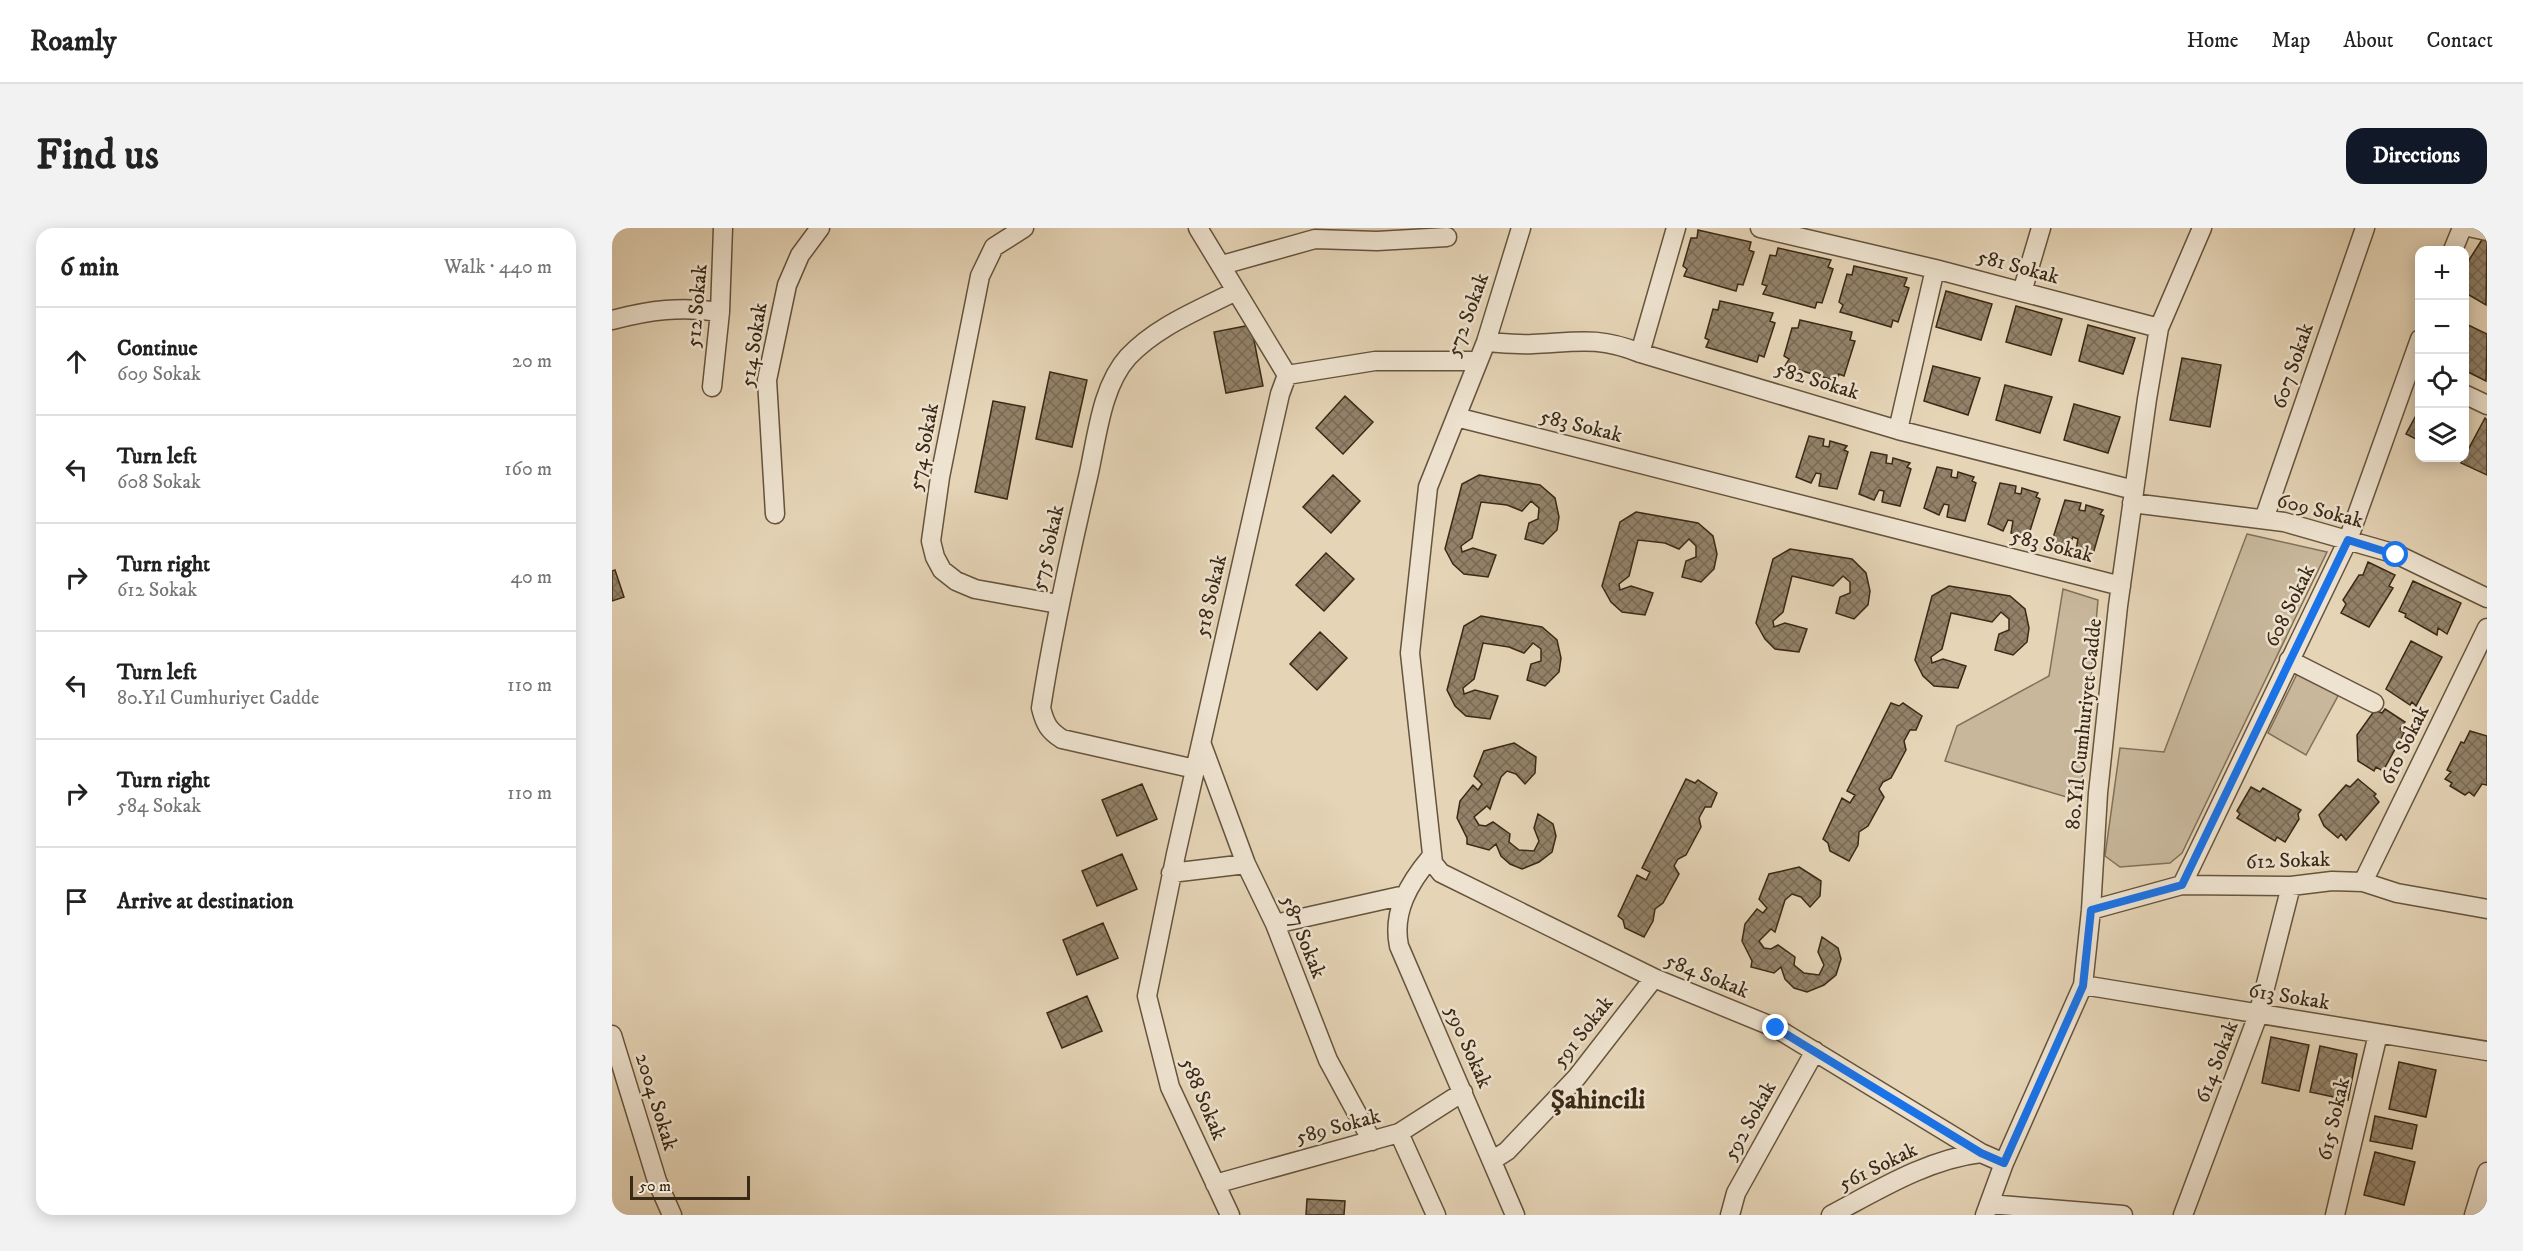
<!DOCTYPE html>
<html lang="en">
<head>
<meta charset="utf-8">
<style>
  body { margin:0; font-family:"IM FELL DW Pica",serif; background:#f2f2f2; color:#222 }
  .controls { position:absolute; right:18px; top:18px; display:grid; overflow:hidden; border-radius:12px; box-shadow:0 3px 15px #0003 }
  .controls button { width:54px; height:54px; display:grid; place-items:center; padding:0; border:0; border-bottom:2px solid #e0e0e0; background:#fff; color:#222; font:30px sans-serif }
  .scale { position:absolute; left:18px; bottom:15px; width:120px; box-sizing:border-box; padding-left:6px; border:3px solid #3a2915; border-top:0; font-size:16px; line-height:21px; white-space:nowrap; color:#3a2915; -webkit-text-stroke:4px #eee3d0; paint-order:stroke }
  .stop { position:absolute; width:18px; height:18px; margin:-14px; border:4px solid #1a73e8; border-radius:50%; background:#fff }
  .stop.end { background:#1a73e8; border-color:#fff; box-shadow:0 2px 6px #0008 }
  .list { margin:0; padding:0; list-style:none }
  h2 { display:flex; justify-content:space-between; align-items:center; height:78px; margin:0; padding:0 24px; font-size:26px }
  h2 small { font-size:20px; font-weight:400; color:#767676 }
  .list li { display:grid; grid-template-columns:39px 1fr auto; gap:18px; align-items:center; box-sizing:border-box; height:108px; padding:0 24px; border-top:2px solid #e0e0e0 }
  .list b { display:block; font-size:22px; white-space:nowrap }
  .list p { margin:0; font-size:20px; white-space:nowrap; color:#767676 }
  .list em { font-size:20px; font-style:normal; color:#767676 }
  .icon { flex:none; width:33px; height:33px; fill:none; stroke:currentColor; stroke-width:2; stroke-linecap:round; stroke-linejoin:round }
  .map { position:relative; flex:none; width:1875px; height:987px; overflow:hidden; border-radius:18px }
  header { display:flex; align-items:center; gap:36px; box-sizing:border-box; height:84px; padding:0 30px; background:#fff; border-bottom:2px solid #e0e0e0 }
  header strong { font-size:28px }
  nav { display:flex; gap:33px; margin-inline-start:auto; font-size:21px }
  .intro { display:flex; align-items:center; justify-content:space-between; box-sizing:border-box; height:144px; padding:0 36px }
  h1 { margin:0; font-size:42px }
  .button { padding:15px 27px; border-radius:18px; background:#111827; color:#fff; font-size:21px; font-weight:700 }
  main { display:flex; gap:36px; padding:0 36px }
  aside { flex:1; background:#fff; border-radius:18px; box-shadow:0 3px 15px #0003 }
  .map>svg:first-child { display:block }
  .green { fill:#c8b79b; stroke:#817058; stroke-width:1.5 }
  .building { fill:url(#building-cross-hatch); stroke:#3a2915; stroke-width:1.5 }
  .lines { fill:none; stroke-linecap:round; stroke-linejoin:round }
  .minor-casing { stroke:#65543d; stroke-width:21 }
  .minor { stroke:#eee3d0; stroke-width:18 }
  .route { stroke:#1a73e8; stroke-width:8 }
  .labels { text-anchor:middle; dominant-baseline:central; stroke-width:5; stroke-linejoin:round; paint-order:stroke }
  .street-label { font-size:21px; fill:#3a2915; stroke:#eee3d0 }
  .district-label { font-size:27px; font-weight:bold; fill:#3a2915; stroke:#eee3d0 }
</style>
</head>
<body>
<header>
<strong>Roamly</strong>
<nav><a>Home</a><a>Map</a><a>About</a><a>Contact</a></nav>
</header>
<div class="intro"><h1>Find us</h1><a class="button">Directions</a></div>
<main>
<aside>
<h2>6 min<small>Walk · 440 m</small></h2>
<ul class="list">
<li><svg class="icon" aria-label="ahead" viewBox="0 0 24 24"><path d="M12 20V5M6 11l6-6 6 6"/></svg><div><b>Continue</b><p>609 Sokak</p></div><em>20 m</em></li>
<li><svg class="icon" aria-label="left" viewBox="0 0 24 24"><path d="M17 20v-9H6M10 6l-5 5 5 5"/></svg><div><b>Turn left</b><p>608 Sokak</p></div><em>160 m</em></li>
<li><svg class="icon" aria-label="right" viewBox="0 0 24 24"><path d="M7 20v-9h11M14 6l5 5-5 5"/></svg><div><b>Turn right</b><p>612 Sokak</p></div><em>40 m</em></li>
<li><svg class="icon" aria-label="left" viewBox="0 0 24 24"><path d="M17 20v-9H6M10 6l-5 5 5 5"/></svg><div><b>Turn left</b><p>80.Yıl Cumhuriyet Cadde</p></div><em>110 m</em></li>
<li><svg class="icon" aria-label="right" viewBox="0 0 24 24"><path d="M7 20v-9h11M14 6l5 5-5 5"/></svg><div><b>Turn right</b><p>584 Sokak</p></div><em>110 m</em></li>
<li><svg class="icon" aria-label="arrive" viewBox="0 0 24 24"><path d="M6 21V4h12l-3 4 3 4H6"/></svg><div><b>Arrive at destination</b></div></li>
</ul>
</aside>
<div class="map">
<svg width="1875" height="987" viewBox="0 0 1875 987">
  <defs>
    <pattern id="building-cross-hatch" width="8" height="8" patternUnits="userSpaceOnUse" patternTransform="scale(1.5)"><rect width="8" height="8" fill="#938269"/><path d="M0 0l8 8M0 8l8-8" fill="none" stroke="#796a55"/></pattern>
  </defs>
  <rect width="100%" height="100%" fill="#e5d4b6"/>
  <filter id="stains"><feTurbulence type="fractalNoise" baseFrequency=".00333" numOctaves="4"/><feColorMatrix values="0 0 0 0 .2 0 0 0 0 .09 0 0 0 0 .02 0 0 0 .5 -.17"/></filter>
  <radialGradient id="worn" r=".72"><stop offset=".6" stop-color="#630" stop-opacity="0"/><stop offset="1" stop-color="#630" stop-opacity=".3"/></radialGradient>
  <path class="green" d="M1635,306L1715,324L1570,625L1558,635L1508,639L1493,628L1508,520L1552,524Z
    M1451,361L1486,372L1468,573L1333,533L1345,498L1437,448Z
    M1685,446L1727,466L1694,527L1656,505Z"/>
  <path class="building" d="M1086,2L1139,14L1137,22L1142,24L1131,57L1126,56L1124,63L1072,48L1075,41L1071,38L1079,10H1085Z
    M1871,10L1875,12L1874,77L1852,64V40Z
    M1166,20L1219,32L1216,39L1221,41L1210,75L1205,74L1203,80L1151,66L1155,58L1150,56L1158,27L1164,28Z
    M1242,38L1295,50L1292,58L1297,60L1286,94L1281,92L1279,99L1228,84L1231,77L1227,74L1235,46L1240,47Z
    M1334,63L1380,76L1369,112L1324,99Z
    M1108,73L1161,85L1158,93L1163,95L1152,129L1147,127L1145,134L1094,119L1097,112L1093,110L1101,81L1106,82Z
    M1404,78L1450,91L1439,127L1394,114Z
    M1188,92L1240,104L1238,112L1243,113L1232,148L1227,146L1225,153L1173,138L1177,131L1172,128L1180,100H1186Z
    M1852,95L1875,106L1874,153L1852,142Z
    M639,97L651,158L614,165L602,104Z
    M1476,97L1523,110L1511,146L1467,133Z
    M1570,130L1609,137L1598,199L1558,192Z
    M1321,138L1368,150L1356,187L1312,173Z
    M438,144L475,152L460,219L424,211Z
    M1393,157L1440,169L1428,205L1384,192Z
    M733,168L761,194L731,226L704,200Z
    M381,173L413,179L395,271L363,264Z
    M1462,176L1508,189L1496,225L1452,212Z
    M1808,180V213L1794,206Z
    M1873,190L1875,192V247L1849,235Z
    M1197,208L1212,211L1211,218L1217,219L1218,213L1235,218L1232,222L1236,224L1225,261L1207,258L1209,246L1204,245L1199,255L1184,249Z
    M1259,224L1275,227L1274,235L1280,236L1281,230L1298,235L1295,239L1299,241L1288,278L1270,274L1272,263L1267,262L1262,272L1247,266Z
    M1325,239L1340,242L1339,249L1345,250L1346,244L1362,249L1360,253L1364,255L1353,293L1335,289L1337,277L1332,276L1327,287L1312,280Z
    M721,247L748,273L719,305L691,279Z
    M867,247L928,257L943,270L947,289L945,302L931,316L913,311L917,295L926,291L927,280L919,273L910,283L895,277L869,274L860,310L849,318L850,324L861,320L884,327L876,349L852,346L841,336L833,321L850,256Z
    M1388,255L1404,258L1403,265L1409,266L1410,260L1426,265L1424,269L1428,271L1416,309L1399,305L1401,293L1396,292L1391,303L1376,296Z
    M1453,272L1469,275L1467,282L1473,283L1474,277L1491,282L1488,286L1492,288L1481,326L1464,322L1466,311L1461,309L1456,320L1440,313Z
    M1024,284L1086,295L1101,308L1105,326L1102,341L1089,354L1070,349L1074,333L1084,329V318L1077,311L1067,321L1053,315L1026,312L1017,348L1007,356L1008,362L1019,358L1041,365L1033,387L1010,384L999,374L990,358L1008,294Z
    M1178,321L1240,331L1254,345L1258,363L1256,377L1242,391L1224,385L1228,369L1238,365V354L1231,348L1221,358L1180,348L1171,384L1161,393L1162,399L1173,395L1195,401L1187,424L1163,421L1153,411L1144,395L1161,331Z
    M714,325L742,351L712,383L684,357Z
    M1756,334L1783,347L1777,358L1781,360L1757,399L1729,385L1734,376L1731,372L1747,347H1751Z
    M3,342L12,369L0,373V343Z
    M1801,353L1849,375L1835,406L1826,400L1825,407L1793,389L1794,386L1787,383Z
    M1337,358L1398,368L1413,381L1417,400L1415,414L1401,427L1383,422L1387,406L1397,402V391L1389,384L1380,394L1339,385L1330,421L1319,429L1320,435L1331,431L1354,438L1346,460L1322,458L1311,448L1303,432L1320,368Z
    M869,388L930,399L945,412L949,430L947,444L933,458L915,452L919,436L929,433V421L921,415L912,425L897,419L871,415L862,451L851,460L852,466L863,462L886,468L878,491L854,488L843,478L835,462L852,398Z
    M708,404L735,430L705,462L678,436Z
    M1799,413L1830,429L1804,478L1800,474L1798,477L1774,461Z
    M1279,475L1287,478L1291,475L1310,488L1304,502H1298L1292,513L1294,522L1279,550L1271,554L1267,561L1272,569L1256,598L1247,604L1246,617L1237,633L1218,623L1216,615L1211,611L1230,570L1238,575L1243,567L1235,563Z
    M1773,481L1793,494L1788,501L1792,505L1771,543L1764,539L1762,543L1746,533L1745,507L1763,482L1770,485Z
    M1858,503L1875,508V557L1870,556L1862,568L1857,564L1853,567L1838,558L1840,555L1833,551L1839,544L1835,542L1849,514L1852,515Z
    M902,515L924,529L923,545L913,556L904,546L895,543L889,549L878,581L875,578L862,589L867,597L874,598L881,594L898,606L897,614L907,622L922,623L927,613L922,600L926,586L941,596L944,608L940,624L927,634L910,641L898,636L889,628L884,616L877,622L855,616V610L845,590L848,573L861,557L866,562L870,556L862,548L872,523Z
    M1074,551L1083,555L1086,552L1105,565L1099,579H1093L1087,590L1089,599L1074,627L1066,631L1062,638L1067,646L1051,675L1043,681L1041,693L1032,709L1013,700L1011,692L1006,688L1025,647L1034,652L1038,644L1030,640Z
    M1746,551L1764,566L1762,568L1767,574L1734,612L1729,606L1726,610L1712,598L1707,587L1734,557L1738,559Z
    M530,556L545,591L505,608L490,572Z
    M1639,559L1648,564L1651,560L1689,582L1686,586L1687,591L1673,614L1665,609L1663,613L1625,590L1628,586L1625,583Z
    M510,626L525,661L485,678L470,643Z
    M1187,639L1209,653L1208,668L1198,679L1189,669L1180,666L1173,672L1163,704L1159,701L1147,713L1152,720L1159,721L1166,717L1183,729L1182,737L1192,745L1207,747L1212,737L1206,724L1210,709L1226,720L1229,731L1224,747L1212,757L1195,764L1182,760L1173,751L1169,739L1162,745L1139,739L1140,733L1130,713L1133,696L1145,681L1151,685L1155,680L1147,671L1157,646Z
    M491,695L506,730L465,747L451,712Z
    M475,768L490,803L450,820L435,785Z
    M1659,809L1697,817L1687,863L1650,855Z
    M1708,818L1745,826L1736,872L1698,864Z
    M1787,834L1824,842L1814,889L1777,881Z
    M1763,888L1805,897L1800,921L1758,913Z
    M1763,924L1803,934L1792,977L1752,967Z
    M695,971L733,973L732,987H694Z"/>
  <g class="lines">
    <defs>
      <path id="minor" d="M412,0L382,19L368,48L328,249L319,313L323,329L330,342L344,353L363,361L446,376
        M586,0L675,147L668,166L564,626L535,768L558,859L618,987
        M909,0L874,114L816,259L798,425L821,635L829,645L1042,750L1164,800L1369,925L1392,935
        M1148,0L1323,41L1547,100
        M1861,0L1875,3
        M1841,22L1850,0
        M610,37L703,11L765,13L835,9
        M1410,64L1429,0
        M0,92C38,82 69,78 108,84
        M874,114C889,115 906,117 921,116C964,114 986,108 1028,125L1286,202L1522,262
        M1028,125L1064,0
        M675,147L763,133H864
        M100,159L108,84L111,0
        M1852,166L1875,177
        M844,189L1509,358
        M1286,202L1323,41
        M1520,275L1672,294L1784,326L1875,370
        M163,286L155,152L175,57L188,27L208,0
        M1652,291L1753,0
        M1677,432L1762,475
        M590,517L634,636L663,696L716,832L760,913
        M583,541L450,511C437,503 433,496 429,480C441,402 458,326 476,249C485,210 489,159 516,129C545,98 587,82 624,63
        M819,629C797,655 780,684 787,718L903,987
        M559,645L634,636
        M1751,654L1875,400
        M1570,657L1736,312L1808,111
        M1479,682L1570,657L1679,658L1720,653L1751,654L1785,665L1875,681
        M663,696L793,667
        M1471,757L1875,823
        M0,807L45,953L60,987
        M787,905L824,987
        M881,932L895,923L965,849L1042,750
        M603,956L787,905L851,864
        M1377,976L1511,987
        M1118,987L1124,965L1203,823
        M1219,987C1266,962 1316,931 1369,925
        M1373,987L1392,935L1471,757L1479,682L1486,565L1506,378L1535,171L1547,100L1590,0
        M1571,987L1646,787L1679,658
        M1723,987L1766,806
        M1862,987L1875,944"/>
    </defs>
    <use href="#minor" class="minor-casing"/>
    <use href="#minor" class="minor"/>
  </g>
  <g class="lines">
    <path class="route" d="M1164,800L1369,925L1392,935L1471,758L1479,682L1570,657L1736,312L1784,327"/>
  </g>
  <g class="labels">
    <g class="street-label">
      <text transform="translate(1406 39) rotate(15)">581 Sokak</text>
      <text transform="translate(85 78) rotate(-85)">512 Sokak</text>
      <text transform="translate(856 87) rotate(-70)">572 Sokak</text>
      <text transform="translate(142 117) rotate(-81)">514 Sokak</text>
      <text transform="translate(1681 138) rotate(-71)">607 Sokak</text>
      <text transform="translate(1205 153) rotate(17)">582 Sokak</text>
      <text transform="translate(969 198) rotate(14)">583 Sokak</text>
      <text transform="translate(312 219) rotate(-79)">574 Sokak</text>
      <text transform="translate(1708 283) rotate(14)">609 Sokak</text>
      <text transform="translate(1440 318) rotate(14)">583 Sokak</text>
      <text transform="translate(436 320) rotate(-77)">575 Sokak</text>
      <text transform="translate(599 368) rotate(-77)">518 Sokak</text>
      <text transform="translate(1678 378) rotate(-64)">608 Sokak</text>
      <text transform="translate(1472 496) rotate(-84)">80.Yıl Cumhuriyet Cadde</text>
      <text transform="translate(1793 517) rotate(-64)">610 Sokak</text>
      <text transform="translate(1676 633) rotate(-2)">612 Sokak</text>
      <text transform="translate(691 709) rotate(68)">587 Sokak</text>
      <text transform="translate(1095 748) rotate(22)">584 Sokak</text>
      <text transform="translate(1677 769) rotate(9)">613 Sokak</text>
      <text transform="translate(971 804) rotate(-52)">591 Sokak</text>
      <text transform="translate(856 819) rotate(66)">590 Sokak</text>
      <text transform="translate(1605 834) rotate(-69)">614 Sokak</text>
      <text transform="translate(591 871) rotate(67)">588 Sokak</text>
      <text transform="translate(44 874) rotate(73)">2004 Sokak</text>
      <text transform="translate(1722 891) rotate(-77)">615 Sokak</text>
      <text transform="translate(1138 893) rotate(-61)">592 Sokak</text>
      <text transform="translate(726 899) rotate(-15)">589 Sokak</text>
      <text transform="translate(1266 939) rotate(-26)">561 Sokak</text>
    </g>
    <g class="district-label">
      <text x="986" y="872">Şahincili</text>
    </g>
  </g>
  <rect width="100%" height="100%" filter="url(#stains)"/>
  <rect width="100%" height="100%" fill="url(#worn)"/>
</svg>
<div class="controls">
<button>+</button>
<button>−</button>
<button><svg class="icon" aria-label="locate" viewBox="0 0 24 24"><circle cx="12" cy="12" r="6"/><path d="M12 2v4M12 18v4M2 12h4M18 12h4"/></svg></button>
<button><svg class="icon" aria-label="layers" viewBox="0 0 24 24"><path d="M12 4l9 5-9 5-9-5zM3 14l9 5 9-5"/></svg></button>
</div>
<div class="scale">50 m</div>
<div class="stop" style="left:1784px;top:327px"></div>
<div class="stop end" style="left:1164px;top:800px"></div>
</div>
</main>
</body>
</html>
